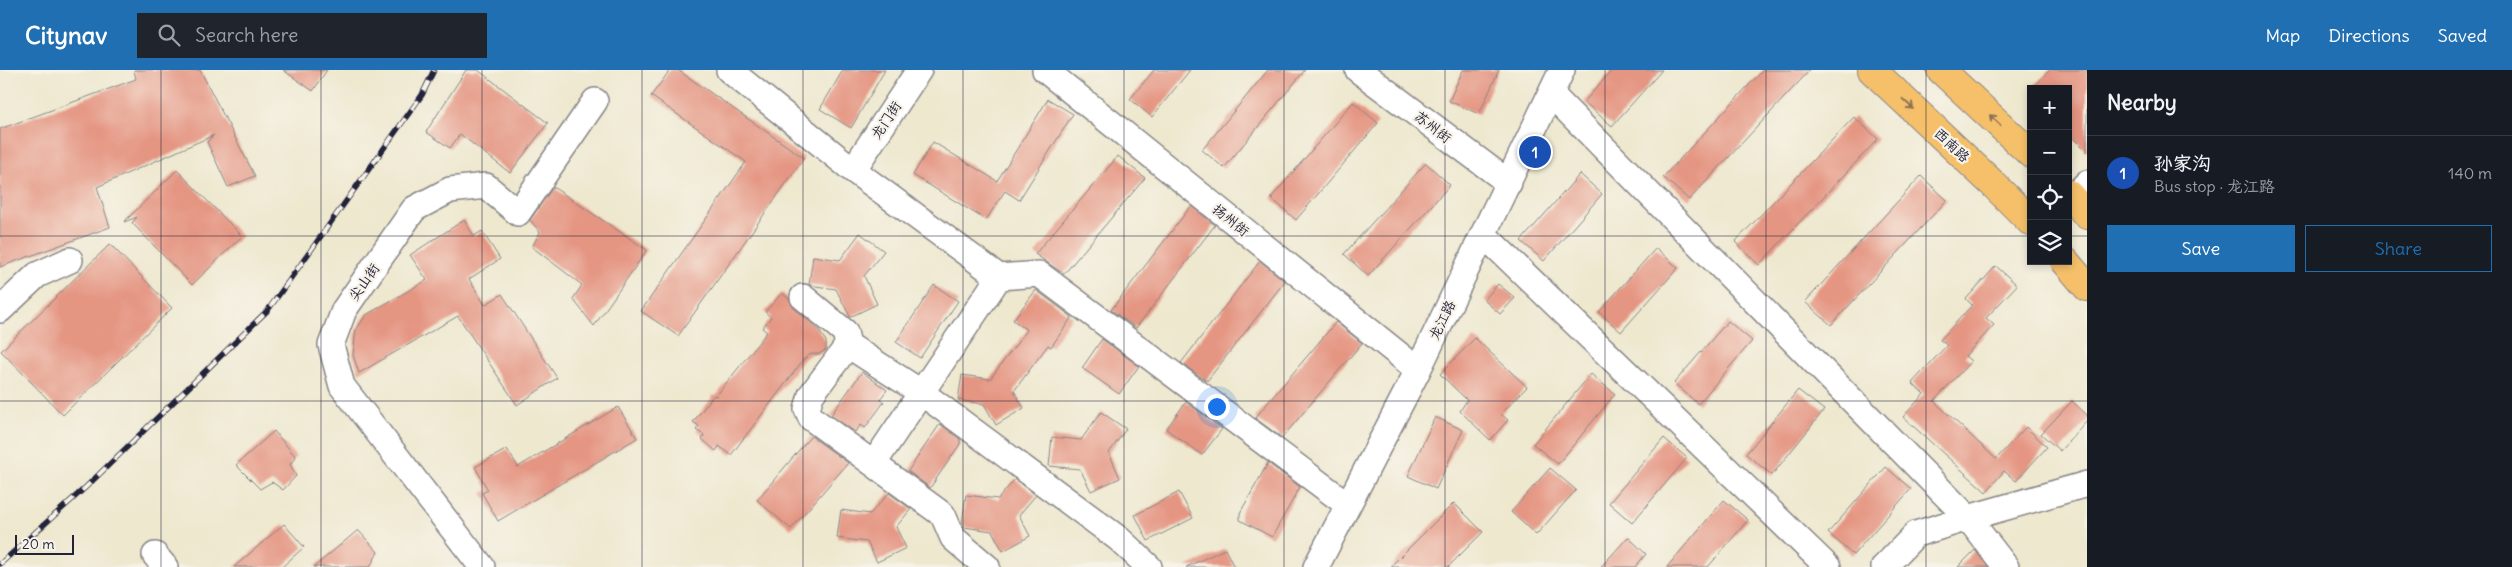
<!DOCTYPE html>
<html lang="en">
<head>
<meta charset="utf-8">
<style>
  body { margin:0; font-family:Delius,"LXGW WenKai TC",sans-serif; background:#20242c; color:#f1f3f6 }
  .controls { position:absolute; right:15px; top:15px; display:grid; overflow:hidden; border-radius:0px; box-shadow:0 2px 8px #0003 }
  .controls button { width:45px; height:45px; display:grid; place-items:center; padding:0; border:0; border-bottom:1px solid #363941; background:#171b24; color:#f1f3f6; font:25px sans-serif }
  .scale { position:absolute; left:15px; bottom:12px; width:59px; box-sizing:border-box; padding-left:5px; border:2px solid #22223b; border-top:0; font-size:14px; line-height:18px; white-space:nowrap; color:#22223b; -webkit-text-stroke:4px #f7f3e8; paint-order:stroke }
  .you { position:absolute; left:1216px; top:336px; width:18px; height:18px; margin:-12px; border:4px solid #fff; border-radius:50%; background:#1a73e8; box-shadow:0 0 0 8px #1a73e833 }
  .badge { display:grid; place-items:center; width:32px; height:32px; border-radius:50%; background:#1f6fb2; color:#fff; font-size:16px; font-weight:700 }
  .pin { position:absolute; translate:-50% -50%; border:2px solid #fff; box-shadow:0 1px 5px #0006 }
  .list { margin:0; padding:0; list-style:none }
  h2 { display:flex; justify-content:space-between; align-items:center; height:65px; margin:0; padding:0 20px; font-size:21px }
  h2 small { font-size:16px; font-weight:400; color:#9ea1a6 }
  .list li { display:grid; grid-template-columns:32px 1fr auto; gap:15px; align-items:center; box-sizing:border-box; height:75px; padding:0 20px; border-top:1px solid #363941 }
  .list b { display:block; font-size:19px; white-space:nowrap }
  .list p { margin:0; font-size:16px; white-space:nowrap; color:#9ea1a6 }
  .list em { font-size:16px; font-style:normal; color:#9ea1a6 }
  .actions { display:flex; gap:10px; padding:15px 20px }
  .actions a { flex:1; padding:11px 0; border:1px solid #1f6fb2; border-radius:0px; text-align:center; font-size:18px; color:#1f6fb2 }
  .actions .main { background:#1f6fb2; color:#fff }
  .icon { flex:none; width:28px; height:28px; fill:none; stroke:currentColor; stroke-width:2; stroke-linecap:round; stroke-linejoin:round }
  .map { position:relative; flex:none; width:2087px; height:497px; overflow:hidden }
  header { display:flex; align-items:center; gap:30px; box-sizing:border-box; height:70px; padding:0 25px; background:#1f6fb2; color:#fff }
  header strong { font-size:24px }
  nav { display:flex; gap:28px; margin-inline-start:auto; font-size:18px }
  .search { width:350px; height:45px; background:#20242c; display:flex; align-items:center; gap:12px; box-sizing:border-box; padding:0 18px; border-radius:0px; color:#9ea1a6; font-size:19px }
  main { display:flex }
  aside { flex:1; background:#171b24 }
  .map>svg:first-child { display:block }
  .building { fill:#e59683 }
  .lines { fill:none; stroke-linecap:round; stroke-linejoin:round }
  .minor-casing { stroke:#888585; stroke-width:28 }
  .major-casing { stroke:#888585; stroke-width:30 }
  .minor { stroke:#fff; stroke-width:25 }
  .major { stroke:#f6c06b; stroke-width:28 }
  .rail-casing { stroke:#22223b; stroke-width:5.5 }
  .rail { stroke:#f7f3e8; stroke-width:4; stroke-dasharray:11; stroke-linecap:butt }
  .oneway { stroke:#8c7153 }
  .grid { fill:none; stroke:#22223b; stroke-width:1; stroke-opacity:0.55 }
  .labels { text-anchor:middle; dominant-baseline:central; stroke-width:4.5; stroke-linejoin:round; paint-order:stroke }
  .street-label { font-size:14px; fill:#22223b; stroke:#f7f3e8 }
</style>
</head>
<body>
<header>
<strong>Citynav</strong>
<div class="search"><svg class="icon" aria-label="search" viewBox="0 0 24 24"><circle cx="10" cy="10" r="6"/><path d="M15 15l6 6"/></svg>Search here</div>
<nav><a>Map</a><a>Directions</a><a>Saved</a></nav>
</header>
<main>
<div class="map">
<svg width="2087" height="497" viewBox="0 0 2087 497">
  <rect width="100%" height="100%" fill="#f7f3e8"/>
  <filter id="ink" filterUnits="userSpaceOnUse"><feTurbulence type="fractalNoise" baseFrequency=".02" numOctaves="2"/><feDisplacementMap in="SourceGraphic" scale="10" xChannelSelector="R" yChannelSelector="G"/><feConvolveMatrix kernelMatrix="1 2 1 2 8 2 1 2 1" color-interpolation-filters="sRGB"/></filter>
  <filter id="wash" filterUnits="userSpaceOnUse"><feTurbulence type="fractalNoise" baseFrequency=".0096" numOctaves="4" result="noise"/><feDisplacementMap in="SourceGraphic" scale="20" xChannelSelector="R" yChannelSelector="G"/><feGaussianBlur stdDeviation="1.12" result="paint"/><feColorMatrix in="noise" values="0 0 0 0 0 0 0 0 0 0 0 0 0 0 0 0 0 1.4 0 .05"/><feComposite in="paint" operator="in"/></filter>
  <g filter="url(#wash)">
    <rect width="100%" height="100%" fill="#eee8cf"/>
    <g id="blocks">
      <path class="building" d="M134,0H200L255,106L228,117L207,72L214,65L97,117L110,157L0,197V59L136,9Z
        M283,0H327L313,21Z
        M466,0H478L548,53L510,103L460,64L450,78L426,62Z
        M670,0H678L804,88L678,266L641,241L746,92L651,26Z
        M843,0H885L851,58L820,39Z
        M1154,0H1190L1152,47L1130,29Z
        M1268,0H1305L1224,98L1202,80Z
        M1463,0H1499L1479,44L1449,31Z
        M1612,0H1662L1612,56L1584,32Z
        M1763,0H1810L1689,130L1663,107Z
        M2050,0H2087V82L2068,63V19H2030Z
        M1048,29L1073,44L1019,130L1005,121L986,150L913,105L933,72L997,111Z
        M1353,32L1378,53L1296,150L1271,128Z
        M1854,47L1878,69L1759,195L1735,172Z
        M1118,86L1145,108L1064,204L1035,184Z
        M1426,93L1450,115L1368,206L1344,184Z
        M177,100L242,166L192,215L132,153L137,147L124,152Z
        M1580,104L1602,124L1544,191L1521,171Z
        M1921,106L1947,130L1831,255L1805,232Z
        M553,117L647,180L594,256L573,229L582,215L532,177L540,162L530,150Z
        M1191,136L1215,155L1136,258L1111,240Z
        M464,150L474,166L482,161L500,189L469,209L485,235L502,224L557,308L517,335L458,246L359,303L353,285L356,260L366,245L427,210L410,185Z
        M860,163L884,181L864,206L877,234L850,247L836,219L809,215L813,186L840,190Z
        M110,174L172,238L63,345L1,281Z
        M1656,178L1678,198L1621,262L1599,242Z
        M1260,191L1285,211L1207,311L1181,293Z
        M1996,196L2017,215L1986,248L1994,255L1965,286L1971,291L1934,331L1996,389L2026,357L2047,377L2016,411L2004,401L1986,422L1903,347L1924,324L1912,313L1947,275L1940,270L1972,235L1966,229Z
        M1498,214L1515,228L1500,244L1484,230Z
        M934,215L958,231L920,288L896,272Z
        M1036,220L1072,247L1051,277L1048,275L1014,321L1024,338L996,355L984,334L958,330L962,305L990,309L1027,260L1013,250Z
        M782,223L789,229L794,238L817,258L826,271V280L819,284H811L804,289L731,385L719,376L716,381L702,369L704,365L696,360L699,356L693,352L714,325L716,326L767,262L762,258L771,247L765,242Z
        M1728,251L1752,271L1698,334L1674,313Z
        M1336,252L1362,273L1282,368L1255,348Z
        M1475,268L1527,317L1501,344L1508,350L1490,370L1460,341L1467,330L1440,304Z
        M1102,269L1139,296L1119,324L1082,298Z
        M862,302L887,320L880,329L884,332L865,358L861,355L855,362L831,345Z
        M1591,304L1615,324L1558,394L1533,374Z
        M1798,320L1824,340L1772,405L1746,384Z
        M2072,331L2087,345V351L2060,381L2041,364Z
        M1186,332L1222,359L1202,385L1166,359Z
        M618,337L637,368L498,451L482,423L488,420L475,397L507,379L518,397Z
        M1101,342L1126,359L1109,383L1120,408L1091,421L1080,399L1049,396L1052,367L1081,370Z
        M1435,347L1463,360L1436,419L1408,406Z
        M940,354L960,369V374L930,418L908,401Z
        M274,361L296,387L290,394L296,406L283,420L272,412L260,419L236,395Z
        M811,366L848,393L791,459L757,430Z
        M1664,368L1687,388L1632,453L1609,433Z
        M1268,393L1300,417L1272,467L1240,450V443Z
        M1886,397L1911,419L1853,485L1828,463Z
        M1550,398L1576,420L1536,465L1511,442Z
        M1015,409L1036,425L1019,445L1030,466L1003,481L992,461L964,457L962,453L966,425L998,429Z
        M1179,422L1193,448L1148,471L1135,445Z
        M889,423L911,439L896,457L906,478L877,492L867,472L837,468L841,440L870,444Z
        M1724,430L1748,450L1708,497H1667Z
        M1454,433L1483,462L1448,497H1390Z
        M284,454L304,477L282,497H234Z
        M358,460L378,482L370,497H314Z
        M1628,467L1646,484L1635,497H1601Z
        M1225,479L1234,497H1186Z
        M1975,480L1988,497H1958Z"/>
    </g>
  </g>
  <g filter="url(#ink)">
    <use href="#blocks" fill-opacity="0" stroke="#888585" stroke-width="1"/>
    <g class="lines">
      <defs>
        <path id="minor" d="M729,0L853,100L999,207L1039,204L1348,435
          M1045,0L1418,300
          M1358,0L1509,113
          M1551,24L1968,448L1916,464L1884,497
          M853,100L919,0
          M2072,128L2087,113
          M1484,165L1828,497
          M803,227L845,262L848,275L922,323L1119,469L1149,497
          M0,240L37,205L70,190
          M848,275L811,325L807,339L811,348L943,445L953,468L987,497
          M874,393L999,207
          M155,485L165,497
          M482,497L342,316L331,275L344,240L414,139L450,120L486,116L518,143L595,31
          M1316,497L1418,300L1562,0
          M2006,497L1968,448L2087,414"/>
        <path id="major" d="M1872,0L1992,113L2031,152
          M1941,0L2031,84
          M2068,124L2087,145
          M2065,191L2087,217"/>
      </defs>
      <use href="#minor" class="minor-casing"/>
      <use href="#major" class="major-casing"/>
      <use href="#minor" class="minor"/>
      <use href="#major" class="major"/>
      <defs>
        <path id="rail" d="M0,494L86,417L268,240L422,25L434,0"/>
      </defs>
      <use href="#rail" class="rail-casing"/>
      <use href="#rail" class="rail"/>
    </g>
    <defs><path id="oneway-shaft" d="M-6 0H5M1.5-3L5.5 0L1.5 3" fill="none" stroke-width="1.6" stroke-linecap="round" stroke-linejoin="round" transform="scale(1.25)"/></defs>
    <g class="oneway">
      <use href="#oneway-shaft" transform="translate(1908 34) rotate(43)"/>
      <use href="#oneway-shaft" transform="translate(1995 50) rotate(-137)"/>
    </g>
  </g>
  <path class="grid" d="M161,0V497M321,0V497M482,0V497M642,0V497M803,0V497M963,0V497M1124,0V497M1284,0V497M1445,0V497M1605,0V497M1766,0V497M1926,0V497M0,166H2031M2068,166H2087M0,331H2087"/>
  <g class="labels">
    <g class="street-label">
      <text transform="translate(886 50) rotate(-56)">龙门街</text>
      <text transform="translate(1433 57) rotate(37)">苏州街</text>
      <text transform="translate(1952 75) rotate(43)">西南路</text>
      <text transform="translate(1231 150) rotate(39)">扬州街</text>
      <text transform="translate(364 212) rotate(-55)">尖山街</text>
      <text transform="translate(1442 250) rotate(-64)">龙江路</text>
    </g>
  </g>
</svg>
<div class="controls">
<button>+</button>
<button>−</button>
<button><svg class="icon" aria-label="locate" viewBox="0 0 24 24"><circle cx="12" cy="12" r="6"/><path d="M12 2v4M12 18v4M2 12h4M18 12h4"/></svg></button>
<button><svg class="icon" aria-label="layers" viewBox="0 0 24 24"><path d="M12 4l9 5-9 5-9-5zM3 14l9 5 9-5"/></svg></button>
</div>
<div class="scale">20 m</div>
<div class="you"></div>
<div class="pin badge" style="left:1535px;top:82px;background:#1a4fb4">1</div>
</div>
<aside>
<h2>Nearby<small></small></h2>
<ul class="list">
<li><span class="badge" style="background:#1a4fb4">1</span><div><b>孙家沟</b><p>Bus stop · 龙江路</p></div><em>140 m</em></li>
</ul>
<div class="actions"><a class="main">Save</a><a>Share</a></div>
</aside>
</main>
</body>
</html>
